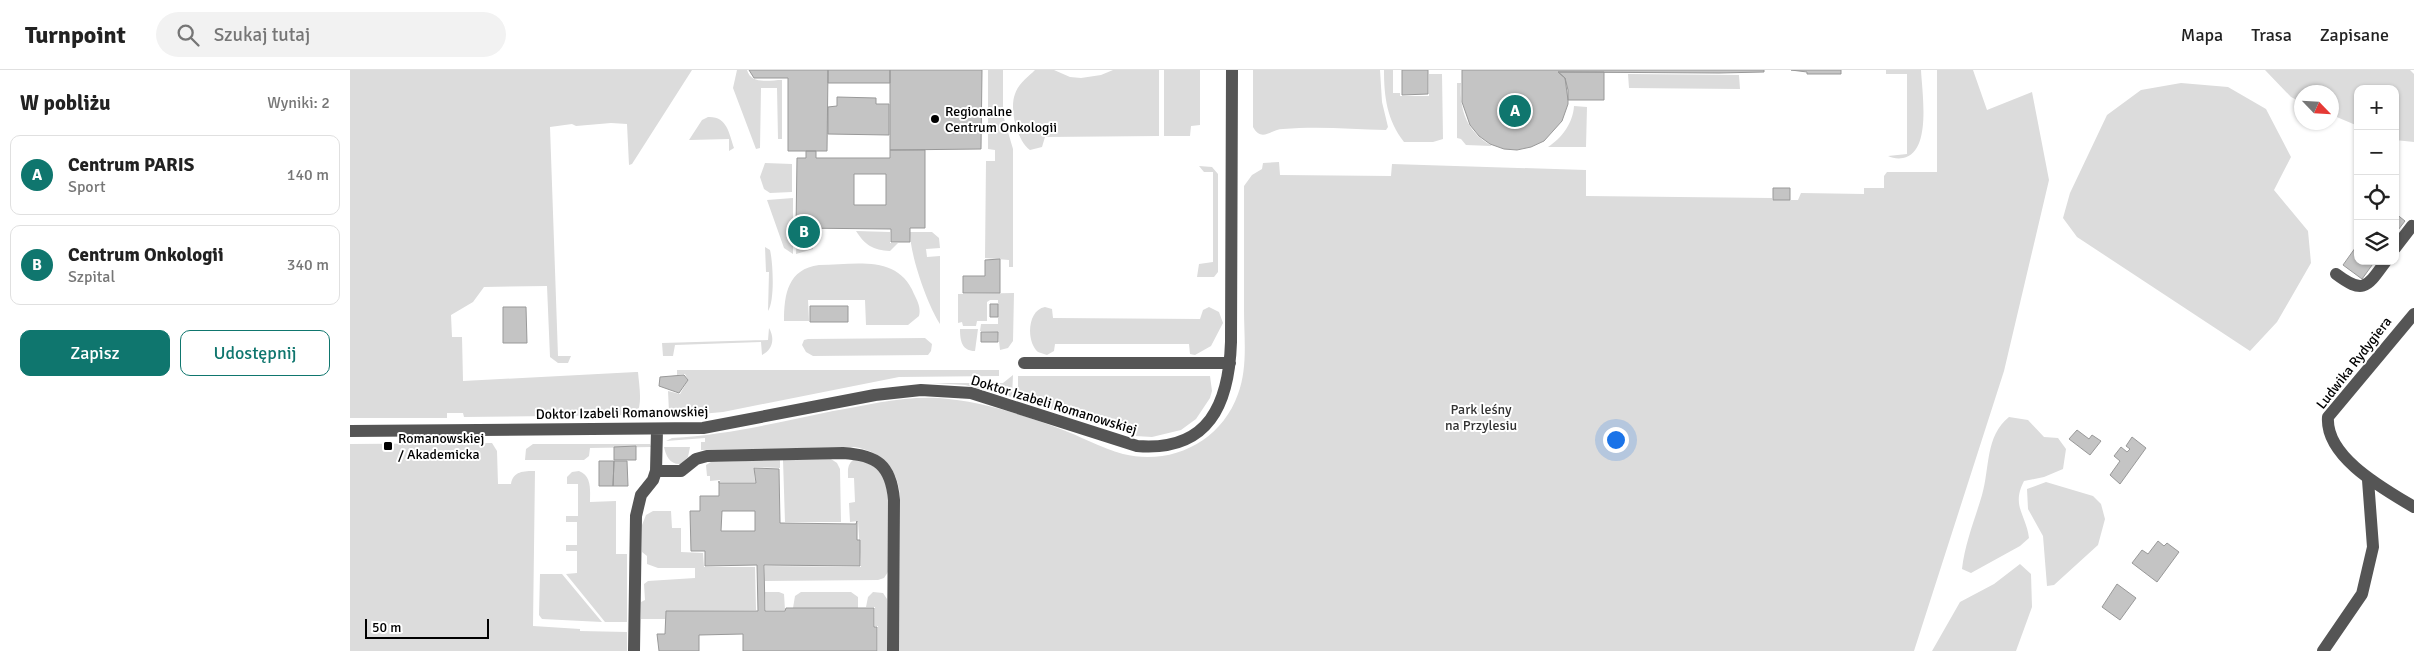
<!DOCTYPE html>
<html lang="pl">
<head>
<meta charset="utf-8">
<style>
  body { margin:0; font-family:Signika,sans-serif; background:#f2f2f2; color:#222 }
  .controls { position:absolute; right:15px; top:15px; display:grid; overflow:hidden; border-radius:10px; box-shadow:0 1px 4px #0004 }
  .controls button { width:45px; height:45px; display:grid; place-items:center; padding:0; border:0; border-bottom:1px solid #e0e0e0; background:#fff; color:#222; font:25px sans-serif }
  .compass { position:absolute; left:1944px; top:15px; width:45px; height:45px; border-radius:50%; background:#fff; box-shadow:0 1px 4px #0004; rotate:115deg }
  .scale { position:absolute; left:15px; bottom:12px; width:124px; box-sizing:border-box; padding-left:5px; border:2px solid #000; border-top:0; font-size:14px; line-height:18px; white-space:nowrap; color:#000; -webkit-text-stroke:4px #fff; paint-order:stroke }
  .you { position:absolute; left:1265px; top:369px; width:18px; height:18px; margin:-12px; border:4px solid #fff; border-radius:50%; background:#1a73e8; box-shadow:0 0 0 8px #1a73e833 }
  .badge { display:grid; place-items:center; width:32px; height:32px; border-radius:50%; background:#0f766e; color:#fff; font-size:16px; font-weight:700 }
  .pin { position:absolute; translate:-50% -50%; border:2px solid #fff; box-shadow:0 1px 5px #0006 }
  .list { margin:0; padding:0; list-style:none }
  h2 { display:flex; justify-content:space-between; align-items:center; height:65px; margin:0; padding:0 20px; font-size:21px }
  h2 small { font-size:16px; font-weight:400; color:#767676 }
  .list li { display:grid; grid-template-columns:32px 1fr auto; gap:15px; align-items:center; box-sizing:border-box; height:80px; margin:0 10px 10px; padding:0 10px; border:1px solid #e0e0e0; border-radius:10px }
  .list b { display:block; font-size:19px; white-space:nowrap }
  .list p { margin:0; font-size:16px; white-space:nowrap; color:#767676 }
  .list em { font-size:16px; font-style:normal; color:#767676 }
  .actions { display:flex; gap:10px; padding:15px 20px }
  .actions a { flex:1; padding:11px 0; border:1px solid #0f766e; border-radius:10px; text-align:center; font-size:18px; color:#0f766e }
  .actions .main { background:#0f766e; color:#fff }
  .icon { flex:none; width:28px; height:28px; fill:none; stroke:currentColor; stroke-width:2; stroke-linecap:round; stroke-linejoin:round }
  .map { position:relative; flex:none; width:2064px; height:581px; overflow:hidden }
  header { display:flex; align-items:center; gap:30px; box-sizing:border-box; height:70px; padding:0 25px; background:#fff; border-bottom:1px solid #e0e0e0 }
  header strong { font-size:24px }
  nav { display:flex; gap:28px; margin-inline-start:auto; font-size:18px }
  .search { width:350px; height:45px; background:#f2f2f2; display:flex; align-items:center; gap:12px; box-sizing:border-box; padding:0 18px; border-radius:28px; color:#767676; font-size:19px }
  main { display:flex }
  aside { flex:1; background:#fff }
  .map>svg:first-child { display:block }
  .green { fill:#dcdcdc }
  .building { fill:#c4c4c4; stroke:#999; fill-rule:evenodd }
  .lines { fill:none; stroke-linecap:round; stroke-linejoin:round }
  .minor { stroke:#555; stroke-width:12 }
  .poi-dot { fill:#000; stroke:#fff; stroke-width:2 }
  .labels { text-anchor:middle; dominant-baseline:central; stroke-width:4; stroke-linejoin:round; paint-order:stroke }
  .poi-label { font-size:14px; fill:#000; stroke:#fff; text-anchor:start }
  .street-label { font-size:14px; fill:#000; stroke:#fff }
  .park-label { font-size:14px; fill:#333; stroke:#fff }
</style>
</head>
<body>
<header>
<strong>Turnpoint</strong>
<div class="search"><svg class="icon" aria-label="search" viewBox="0 0 24 24"><circle cx="10" cy="10" r="6"/><path d="M15 15l6 6"/></svg>Szukaj tutaj</div>
<nav><a>Mapa</a><a>Trasa</a><a>Zapisane</a></nav>
</header>
<main>
<aside>
<h2>W pobliżu<small>Wyniki: 2</small></h2>
<ul class="list">
<li><span class="badge">A</span><div><b>Centrum PARIS</b><p>Sport</p></div><em>140 m</em></li>
<li><span class="badge">B</span><div><b>Centrum Onkologii</b><p>Szpital</p></div><em>340 m</em></li>
</ul>
<div class="actions"><a class="main">Zapisz</a><a>Udostępnij</a></div>
</aside>
<div class="map">
<svg width="2064" height="581" viewBox="0 0 2064 581">
  <rect width="100%" height="100%" fill="#fff"/>
  <path class="green" d="M0,0H342L282,94L279,95L277,54L261,53L226,56L222,54L200,57L208,286H221L218,293H208L200,287L197,216L134,217L123,232L101,245L102,267H112L113,311L286,302H288C289,315 293,334 286,345L114,347L113,343H97V348H0Z
    M387,0H397C401,15 420,10 432,10V69H428L427,18H411L410,78L406,79L383,18Z
    M638,0H653V45L663,79V197H659V190L635,188L636,91H645V80L638,79Z
    M685,0H704L720,7L731,8L751,5L763,0H809V66L695,67L692,77L680,80C667,71 659,39 665,24C668,14 678,7 685,0Z
    M814,0H850V55L841,56L840,66H814Z
    M903,0H1030L1032,32L1038,57L1036,60C1002,59 967,56 933,59C921,59 912,73 903,57Z
    M1034,0H1043V23H1050V26H1079V4H1092L1093,69L1083,72H1054C1037,50 1034,27 1034,0Z
    M1536,0H1571C1572,22 1582,83 1553,88C1548,89 1542,88 1538,86L1557,84V4H1536Z
    M1587,0H1623L1637,40L1682,22L1699,110L1654,301L1564,581H549L550,425C547,398 532,382 505,377L351,380V372H355V368L316,371L322,368C377,365 430,352 483,341C518,335 553,326 589,328C629,331 671,344 708,358C730,366 751,378 773,384C821,396 871,372 888,324C898,297 894,268 894,240C894,199 894,158 894,116L902,105L912,99L913,93L929,92L930,105L1041,106L1042,94L1236,100V126L1422,128V130H1448L1451,123L1514,124V118H1534V106L1537,102H1587Z
    M1915,0H2060L2064,4V72L2045,70V19H2008V56L1982,45V22H1952L1951,32L1941,27Z
    M1278,4L1389,5L1390,19L1279,18Z
    M1107,13H1111C1109,40 1117,62 1142,76L1116,75L1111,69L1107,68Z
    M1831,13L1878,17L1916,39L1941,87L1924,120L1958,161L1961,193L1927,252L1900,281L1727,167L1713,148L1720,123L1757,45L1791,20Z
    M1224,36L1237,37L1236,77H1198C1212,68 1223,53 1224,36Z
    M358,47C377,46 379,63 384,78L379,81V69L339,70L352,50Z
    M415,93L442,94V122L420,123L414,119L410,107Z
    M849,96L862,97L868,104V202L864,207H847L849,194L863,192V102H854Z
    M443,128V184L434,178L417,130Z
    M506,161L540,162V173H548L540,181C523,180 515,175 506,161Z
    M447,162L463,164V179L446,184Z
    M560,162H582L589,168L590,178L576,179L577,187L590,186V254C577,234 560,185 560,162Z
    M415,177L420,180C423,192 425,231 418,241L419,202H416Z
    M469,195C505,195 548,184 564,224C568,232 571,238 569,246L558,255H516L515,230H458L459,251H434C434,224 438,199 469,195Z
    M664,223L663,271L658,278L650,280L648,262L630,261L631,254H648V230H640L637,232V251H627L626,256H613L612,252L608,253V224Z
    M695,237L702,239L703,248L850,249L853,240L859,237L869,242L873,253L861,276L845,285L840,284L839,274H705L704,281L697,285L688,282C676,272 677,240 695,237Z
    M419,258C425,268 423,280 412,285L411,272L325,275L323,286H313L312,273L418,270Z
    M610,259H628L625,281C612,281 610,271 610,259Z
    M575,268L582,274L581,281L578,285L463,286L456,282L452,275L454,270L458,269Z
    M327,300H649V306L549,307L373,342L328,346L319,342L318,321L330,324L338,310L335,304L327,305Z
    M663,305L662,327L615,315L582,313H653Z
    M668,306H860L862,321L860,328L846,349L831,360L802,367L785,366L668,329Z
    M1659,347L1678,350L1694,367L1708,368L1716,379L1713,399L1694,407L1674,411C1661,436 1676,444 1679,468L1670,476L1621,503L1612,499C1615,473 1625,449 1632,425C1640,398 1635,366 1659,347Z
    M142,373L147,381L148,414H161C163,401 174,401 185,401L183,556L230,559V561L277,562V581H0V374Z
    M183,374H300L301,377L240,378L239,386L234,390H175L176,379Z
    M314,377H340L338,387L331,394C320,395 316,386 314,377Z
    M481,389L487,393L490,399L491,452H435L433,390Z
    M504,389C515,390 527,397 533,406C542,421 538,482 538,502L534,508L528,510L415,511V496L511,497L508,451L500,452L499,433L505,432L504,408H498C498,399 497,395 504,389Z
    M430,390V398L404,397L405,412H370V410L360,411V406H357L356,395L361,392Z
    M229,401C242,406 240,420 240,432L266,431V484H277V552H255L216,504L227,503V481H216V475H227V452H216V446H228V414H217V407L222,402Z
    M1696,412L1743,426L1751,434L1755,449L1748,475L1704,515L1697,516L1693,466L1678,439L1677,419Z
    M303,441H321L322,458H331V482L353,483L354,497H405L406,540L316,541L315,549H291V532L295,530L294,514L298,511L345,508V498H308L297,494V486L292,482V455L296,445Z
    M1670,494L1681,504L1682,537L1666,581H1582L1610,532L1644,514Z
    M190,504H212L252,552L192,549L189,545Z
    M415,522H429L434,524L435,540H416Z
    M451,522H501L508,527V538H443L445,526Z
    M523,522L533,523L537,529V581H528V556H525V537H516L518,527Z"/>
  <path class="building" d="M399,0H478L477,81H438V8H404Z
    M478,0H540V13H478Z
    M540,0H632L631,79L540,80Z
    M1052,0H1078V24L1052,25Z
    M1112,0H1414V2L1369,3L1208,2L1215,8L1218,20V34L1212,51L1194,71L1181,77L1167,80L1154,79L1140,74L1129,66L1120,55L1112,32Z
    M1441,0H1491V4H1457V2Z
    M1208,2H1254V30H1218L1215,8Z
    M487,27L526,28V34H539V65L478,64V37L487,36Z
    M540,80H575V158H560V172H541V159L446,158L447,88H456V81H466V88H540ZM504,104H536V135H504Z
    M1423,118H1440V130H1423Z
    M2045,143L2055,151L2045,164Z
    M2008,174V191H2025L2012,209L1993,195Z
    M650,189V223H613V206H635V190Z
    M640,234H648V247H640Z
    M460,236H498V252H460Z
    M153,237H176L177,273H153Z
    M631,262H648V272H631Z
    M334,305L338,310L329,323L309,316L310,307Z
    M1727,360L1739,369L1742,365L1751,371L1740,385L1719,369Z
    M1782,367L1796,378L1770,414L1760,405L1770,391L1764,386L1771,377L1777,382L1780,379L1776,376Z
    M286,376V390H264V377Z
    M249,391H264L263,416H249Z
    M264,391H277L278,416H263Z
    M404,398L429,399L430,453L506,454L507,451V470H510V496L414,495L415,541H435L436,538H524V557H527V581H393V564L349,565V581H309L307,564H315L316,541H408L407,495L355,496V481H341L340,441H350V426H369V411V413H406ZM372,441H405V461H371Z
    M1808,471L1814,476L1817,473L1829,482L1807,512L1782,493L1792,480L1798,484Z
    M1767,514L1786,528L1770,550L1752,537Z"/>
  <g class="lines">
    <path class="minor" d="M2045,178L2062,156L2064,157
      M1986,204C2014,225 2017,217 2036,191
      M2064,244L1978,347C1975,387 2034,419 2064,437
      M674,293H880
      M0,361L353,358L525,325L571,320L621,323L787,376C859,382 879,334 881,272L882,0
      M306,401H331L346,389L357,386L493,383C527,385 541,395 544,430L543,581
      M284,581L286,446L291,425L303,410L306,401L307,360
      M1973,581L2012,524L2023,477L2018,410"/>
  </g>
  <g class="poi-dot">
    <circle cx="585" cy="49" r="5"/>
    <rect x="33" y="371" width="10" height="10" rx="2.5"/>
  </g>
  <g class="labels">
    <g class="poi-label">
      <text x="595" y="41">Regionalne<tspan x="595" dy="16">Centrum Onkologii</tspan></text>
      <text x="48" y="368">Romanowskiej<tspan x="48" dy="16">/ Akademicka</tspan></text>
    </g>
    <g class="street-label">
      <text transform="translate(2004 293) rotate(-52)">Ludwika Rydygiera</text>
      <text transform="translate(704 335) rotate(17)">Doktor Izabeli Romanowskiej</text>
      <text transform="translate(272 343) rotate(-1)">Doktor Izabeli Romanowskiej</text>
    </g>
    <g class="park-label">
      <text x="1131" y="339">Park leśny<tspan x="1131" dy="16">na Przylesiu</tspan></text>
    </g>
  </g>
</svg>
<div class="controls">
<button>+</button>
<button>−</button>
<button><svg class="icon" aria-label="locate" viewBox="0 0 24 24"><circle cx="12" cy="12" r="6"/><path d="M12 2v4M12 18v4M2 12h4M18 12h4"/></svg></button>
<button><svg class="icon" aria-label="layers" viewBox="0 0 24 24"><path d="M12 4l9 5-9 5-9-5zM3 14l9 5 9-5"/></svg></button>
</div>
<svg class="compass" viewBox="-18 -18 36 36"><path d="M0-13l5 13h-10z" fill="#e53935"/><path d="M0 13l5-13h-10z" fill="#767676"/></svg>
<div class="scale">50 m</div>
<div class="you"></div>
<div class="pin badge" style="left:1165px;top:41px">A</div>
<div class="pin badge" style="left:454px;top:162px">B</div>
</div>
</main>
</body>
</html>
